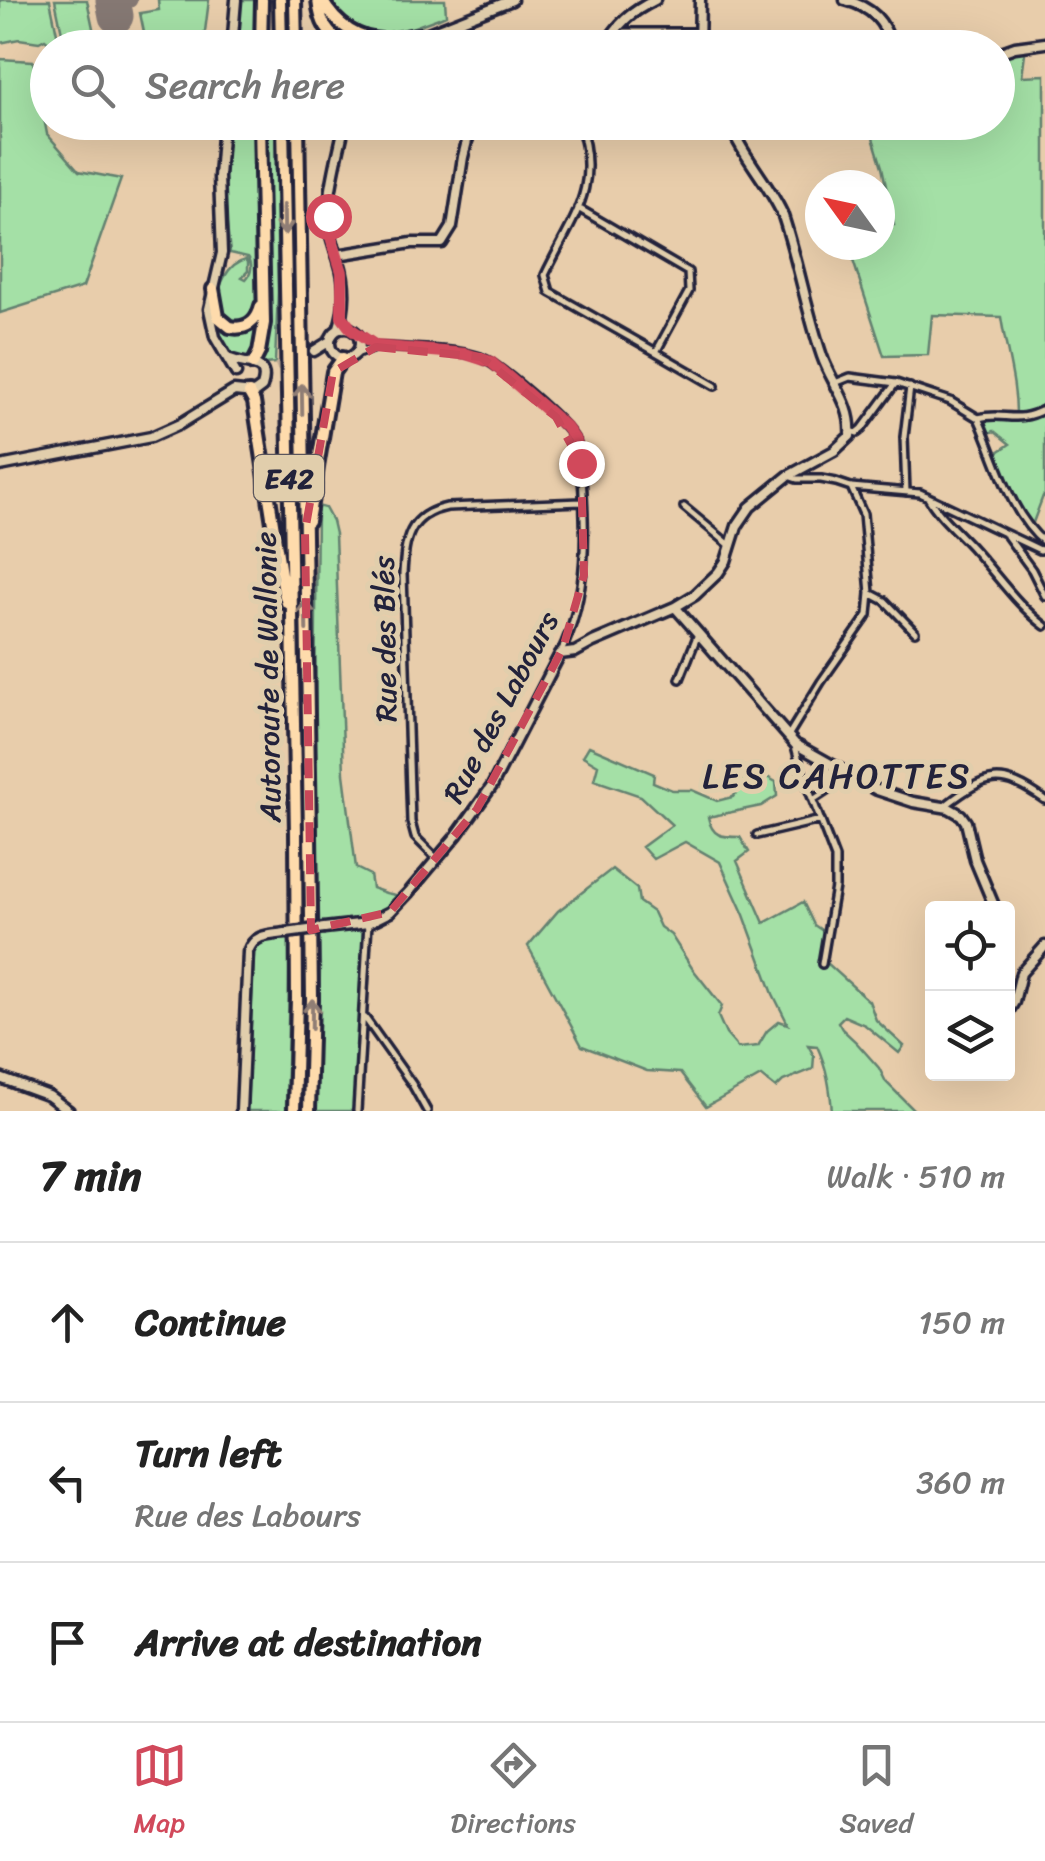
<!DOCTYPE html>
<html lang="en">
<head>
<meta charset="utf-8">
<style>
  body { margin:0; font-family:Sriracha,sans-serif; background:#f2f2f2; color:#222 }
  .controls { position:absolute; right:30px; bottom:30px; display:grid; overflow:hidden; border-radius:10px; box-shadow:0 10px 40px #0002 }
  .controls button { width:90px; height:90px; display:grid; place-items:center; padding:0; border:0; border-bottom:2px solid #e0e0e0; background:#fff; color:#222; font:50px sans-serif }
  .compass { position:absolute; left:805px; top:170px; width:90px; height:90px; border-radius:50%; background:#fff; box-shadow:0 10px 40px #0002; rotate:303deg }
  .stop { position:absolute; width:30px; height:30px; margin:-22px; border:8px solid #d1495b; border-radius:50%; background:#fff }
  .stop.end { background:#d1495b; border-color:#fff; box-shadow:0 2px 10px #0008 }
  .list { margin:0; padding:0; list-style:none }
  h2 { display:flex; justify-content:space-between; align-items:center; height:130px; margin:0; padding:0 40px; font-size:42px }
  h2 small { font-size:32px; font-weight:400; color:#767676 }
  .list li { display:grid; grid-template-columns:65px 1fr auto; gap:30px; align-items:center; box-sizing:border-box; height:160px; padding:0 40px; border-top:2px solid #e0e0e0 }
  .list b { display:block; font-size:38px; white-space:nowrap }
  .list p { margin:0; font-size:32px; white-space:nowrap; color:#767676 }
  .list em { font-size:32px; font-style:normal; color:#767676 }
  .icon { flex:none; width:55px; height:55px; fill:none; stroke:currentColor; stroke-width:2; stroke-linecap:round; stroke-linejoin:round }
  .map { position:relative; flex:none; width:1045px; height:1111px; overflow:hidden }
  .search { position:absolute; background:#fff; box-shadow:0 10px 40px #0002; left:30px; right:30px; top:30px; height:110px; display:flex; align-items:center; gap:25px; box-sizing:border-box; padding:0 35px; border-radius:55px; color:#767676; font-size:38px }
  .sheet { height:610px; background:#fff }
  nav { display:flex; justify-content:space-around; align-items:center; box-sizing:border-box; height:140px; border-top:2px solid #e0e0e0; background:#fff; font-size:28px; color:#767676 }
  nav a { display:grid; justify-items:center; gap:5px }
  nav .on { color:#d1495b }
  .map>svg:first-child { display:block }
  .green { fill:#a4e0a6; stroke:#638170; stroke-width:2.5 }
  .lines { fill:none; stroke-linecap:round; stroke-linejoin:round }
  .taxiway { stroke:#857873; stroke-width:15 }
  .runway { stroke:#857873; stroke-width:35 }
  .secondary-tunnel { stroke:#c0ab95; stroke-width:8; stroke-dasharray:8 4; stroke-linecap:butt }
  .street-casing { stroke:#22223b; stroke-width:12 }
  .secondary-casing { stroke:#22223b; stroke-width:15 }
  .highway-casing { stroke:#22223b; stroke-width:18 }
  .street { stroke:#e1ceac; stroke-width:5 }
  .secondary { stroke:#e1ceac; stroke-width:8 }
  .highway { stroke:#fedbac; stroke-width:10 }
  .secondary-bridge-casing { stroke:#22223b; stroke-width:15; stroke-linecap:butt }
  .secondary-bridge { stroke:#e1ceac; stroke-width:8 }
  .oneway { stroke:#907e74 }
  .route { stroke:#d1495b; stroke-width:12 }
  .marked { fill:none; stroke:#c84759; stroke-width:8; stroke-dasharray:20 12; stroke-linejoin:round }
  .labels { text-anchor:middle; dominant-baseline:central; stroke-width:10; stroke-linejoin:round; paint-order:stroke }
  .shield { fill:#e1ceac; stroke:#5b565d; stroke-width:2.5 }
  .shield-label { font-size:28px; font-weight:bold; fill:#22223b }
  .street-label { font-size:30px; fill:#22223b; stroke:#e1ceac }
  .quarter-label { font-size:35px; letter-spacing:2.5px; fill:#22223b; stroke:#e1ceac }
</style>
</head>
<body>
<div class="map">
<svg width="1045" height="1111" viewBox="0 0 1045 1111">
  <rect width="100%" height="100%" fill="#e8cdab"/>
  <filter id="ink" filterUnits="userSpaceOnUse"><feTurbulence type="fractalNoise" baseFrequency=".01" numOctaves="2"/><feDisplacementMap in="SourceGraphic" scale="20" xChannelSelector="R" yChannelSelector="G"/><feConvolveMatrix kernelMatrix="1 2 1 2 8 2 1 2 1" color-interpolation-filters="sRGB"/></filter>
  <g filter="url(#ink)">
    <path class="green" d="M0,0H50L59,43L51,44L45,39L39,42L19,39L0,43Z
      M55,0H87L97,47H65Z
      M158,0H209L203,47H147L140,13L159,10Z
      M240,0H258L257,47L236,48Z
      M327,0H445L446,15L439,18L384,38L345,25Z
      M1026,45L1022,76L1045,75V497L1043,496L1031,528L995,454L1010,444L994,431L987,434L981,421L983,418L1016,419C1017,384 1006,351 1001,317L932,315L928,355L884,356L848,245H880V228L894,225L882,167L870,128L901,122H998V53Z
      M0,59L33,61L47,134L79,171L121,179L83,287L0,313Z
      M228,123H256L257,308L246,323H226C224,318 220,313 219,307C215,288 228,263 246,259L248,261V271L242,277L246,279C252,273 253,264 248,257L230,253L223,190Z
      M262,123H275L278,292L275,363L264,364L259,362Z
      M215,316L224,328L260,320C257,335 259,353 243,360C223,354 216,336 215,316Z
      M317,506L325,508L332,521L335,534L344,774L356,868L370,875L372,888L386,893L410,898L394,914L365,929L353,1111H316L320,970L315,718Z
      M589,746L654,774L653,782L672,790H692L717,801L733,797L742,786L738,765L756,771L776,782L777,796L761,806L708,817C712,837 722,837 740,837L749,852L737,861L764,923L803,902L814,925L830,936L826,952L827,963L869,1001L876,1020L904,1046L899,1053L865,1025L844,1016L838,1022L842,1029L856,1042L879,1068L886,1082L915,1111H832C830,1087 827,1068 817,1046L808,1045L814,1056L813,1069L783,1081L776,1088L761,1076L706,1107L680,1073L647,1071L582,1046L528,946L558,911L612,869L637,889L639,902L653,912L660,927L671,935L692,968L722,1006L718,1016L726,1034L738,1048L758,1046L767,1031L779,1021L788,1024L773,994L744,915L720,862L685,842L653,859L642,847L672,825L641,796L594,780L598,765L583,756Z
      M290,938L286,1111H247L254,953C264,935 270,938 290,938Z"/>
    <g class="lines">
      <path class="taxiway" d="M104,0L108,5L116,7L130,0"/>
      <path class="runway" d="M113,0L116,16"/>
      <path class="secondary-tunnel" d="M276,367L314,351"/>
      <defs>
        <path id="street" d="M625,32H698
          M578,208L688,272L689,291L656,352L550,292L545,275C572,218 602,188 579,122
          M358,336L376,347
          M656,352L715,386
          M356,354L376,347H385C412,349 455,348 480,357C499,364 566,422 575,440C579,447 580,456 581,463C586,529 590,594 560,654
          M835,383L850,377L896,383
          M979,420C997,460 1010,515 1045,543
          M851,431L857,433L862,429L896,383L950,401L978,418C1005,411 1015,425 1045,409
          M788,476L797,479H821L836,482L851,487L920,493L1040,550L1045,549
          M906,492L904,437L910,387
          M927,496C939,517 958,532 974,550C998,576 1017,605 1045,626
          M684,507L731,546
          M1007,536L1032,570L1045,596
          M870,593L885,601L915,632
          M680,679L698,634
          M788,736L821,682L868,615L870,593L863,514L851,487
          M795,746L802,772L835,858V887L822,964
          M813,800L851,775
          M946,805C987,774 1001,769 1045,800
          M757,835L821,820
          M437,859L415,837L411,822L403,574C405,540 408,515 447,507L582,502
          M365,1018L412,1084L427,1111
          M357,1111L368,923"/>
        <path id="secondary" d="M845,0C872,7 885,21 892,48
          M232,48L236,0
          M344,48L353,43L366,48
          M385,48L400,44L512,0
          M603,48C619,23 629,13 655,0
          M699,48L700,0
          M998,53L1015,47L1045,43
          M223,122L219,177L222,253L209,309L215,337L236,373
          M337,255L412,243H442L452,227L463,157L467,141L475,122
          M330 343a15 15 0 1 1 30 0a15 15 0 1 1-30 0Z
          M338,330C346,308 346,283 339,261C334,245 328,232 328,215C329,186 339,152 345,122
          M314,351L330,341
          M0,466L151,437L180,424L234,391L254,393L262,387C271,360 246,366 230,359
          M675,607L795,744L877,790L913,802L949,808L961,815L966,822L975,860L995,908
          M324,928L368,923L390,912L409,892L457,835L492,786L560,654L575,652L593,642L675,607L695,595L718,573L726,561L737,526L750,507L788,476L834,451L850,436C853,405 831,383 822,356C806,309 798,260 782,213C767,181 742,156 729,122
          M1008,1012L1014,1002L1021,973L1045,946
          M0,1078L49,1096L69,1111
          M241,1111L248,952C254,934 269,935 286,933"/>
        <path id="highway" d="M280,0L281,48
          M295,0L296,48
          M318,0C320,21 327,36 347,45
          M322,0C336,25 359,42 389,40C400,39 410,35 421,35
          M261,48L262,0
          M283,122L296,833L297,999L294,1111
          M298,122L310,834L312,999L309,1111
          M213,289L218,317L230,327C246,330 257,322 261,306
          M253,364L259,352L264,323L260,122
          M249,393L254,402L284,593L287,603
          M308,521L333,372L343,358"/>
      </defs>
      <use href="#street" class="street-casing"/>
      <use href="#secondary" class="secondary-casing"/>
      <use href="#highway" class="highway-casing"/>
      <use href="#street" class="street"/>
      <use href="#secondary" class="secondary"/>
      <use href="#highway" class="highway"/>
      <defs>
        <path id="secondary-bridge" d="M286,933L324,928"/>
      </defs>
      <use href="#secondary-bridge" class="secondary-bridge-casing"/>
      <use href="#secondary-bridge" class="secondary-bridge"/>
    </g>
    <defs><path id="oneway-shaft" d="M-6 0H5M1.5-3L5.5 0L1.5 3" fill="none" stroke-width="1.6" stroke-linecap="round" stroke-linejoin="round" transform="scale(2.5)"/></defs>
    <g class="oneway">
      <use href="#oneway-shaft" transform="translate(284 220) rotate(89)"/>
      <use href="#oneway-shaft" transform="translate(302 399) rotate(-91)"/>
      <use href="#oneway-shaft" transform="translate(306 615) rotate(-91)"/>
      <use href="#oneway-shaft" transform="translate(312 1014) rotate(-89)"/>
    </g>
  </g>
  <g class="lines" filter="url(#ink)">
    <path class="route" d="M328,216L330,234L342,272V317L352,330L376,346L466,354L491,362L566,427L576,441L581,463"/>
  </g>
  <path class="marked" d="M376,347L481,357L556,417L581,463L584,575L563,648L477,809L390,912L311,930L305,531L333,372Z"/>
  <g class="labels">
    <rect class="shield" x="254" y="455" width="70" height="46" rx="8"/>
    <g class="shield-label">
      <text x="289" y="478">E42</text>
    </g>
    <g class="street-label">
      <text transform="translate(385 639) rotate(-91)">Rue des Blés</text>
      <text transform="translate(268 677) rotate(-91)">Autoroute de Wallonie</text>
      <text transform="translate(501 707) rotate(-62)">Rue des Labours</text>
    </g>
    <g class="quarter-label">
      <text x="837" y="776">LES CAHOTTES</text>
    </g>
  </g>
</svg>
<div class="controls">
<button><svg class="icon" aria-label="locate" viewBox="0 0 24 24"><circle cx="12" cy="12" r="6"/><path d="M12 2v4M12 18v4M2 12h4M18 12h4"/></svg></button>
<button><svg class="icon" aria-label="layers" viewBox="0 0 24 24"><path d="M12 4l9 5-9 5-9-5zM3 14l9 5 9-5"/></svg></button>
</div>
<svg class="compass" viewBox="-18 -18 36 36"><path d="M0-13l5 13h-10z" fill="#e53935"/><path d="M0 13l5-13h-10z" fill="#767676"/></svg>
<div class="stop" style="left:328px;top:216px"></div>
<div class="stop end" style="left:581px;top:463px"></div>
<div class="search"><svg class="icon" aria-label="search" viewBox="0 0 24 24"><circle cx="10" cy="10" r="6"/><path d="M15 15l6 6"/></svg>Search here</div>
</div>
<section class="sheet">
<h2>7 min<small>Walk · 510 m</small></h2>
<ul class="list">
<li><svg class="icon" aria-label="ahead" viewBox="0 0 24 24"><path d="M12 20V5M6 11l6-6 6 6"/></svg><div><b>Continue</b></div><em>150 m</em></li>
<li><svg class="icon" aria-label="left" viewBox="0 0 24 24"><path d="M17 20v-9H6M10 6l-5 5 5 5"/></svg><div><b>Turn left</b><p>Rue des Labours</p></div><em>360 m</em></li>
<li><svg class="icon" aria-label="arrive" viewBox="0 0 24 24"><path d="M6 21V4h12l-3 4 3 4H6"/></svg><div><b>Arrive at destination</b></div></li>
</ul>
</section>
<nav>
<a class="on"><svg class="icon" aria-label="map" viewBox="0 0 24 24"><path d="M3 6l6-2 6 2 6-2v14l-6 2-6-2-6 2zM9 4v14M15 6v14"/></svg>Map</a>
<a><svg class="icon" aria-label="directions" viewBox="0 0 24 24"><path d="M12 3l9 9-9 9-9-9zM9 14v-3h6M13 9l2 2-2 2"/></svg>Directions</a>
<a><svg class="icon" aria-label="saved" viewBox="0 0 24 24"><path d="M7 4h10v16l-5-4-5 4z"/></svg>Saved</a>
</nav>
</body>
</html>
